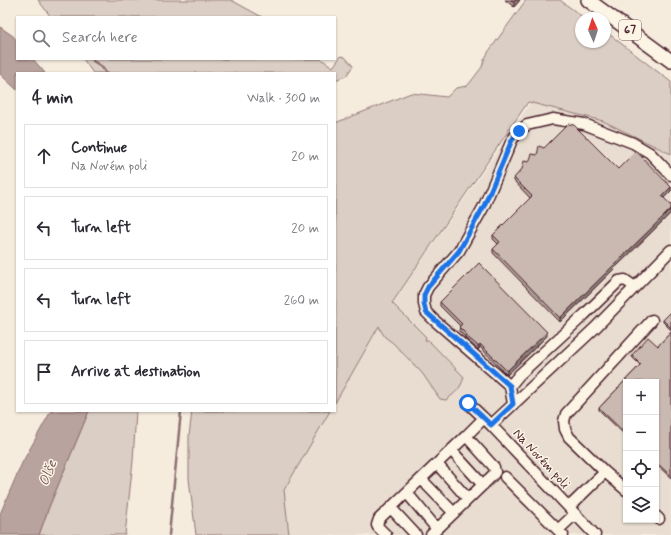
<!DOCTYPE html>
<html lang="en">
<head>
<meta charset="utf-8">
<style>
  body { margin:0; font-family:Mynerve,sans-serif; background:#f7f7f7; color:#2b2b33 }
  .controls { position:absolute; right:12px; bottom:12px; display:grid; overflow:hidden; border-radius:0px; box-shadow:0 1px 3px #0004 }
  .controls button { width:36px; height:36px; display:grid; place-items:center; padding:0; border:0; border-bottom:1px solid #e1e1e2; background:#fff; color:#2b2b33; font:20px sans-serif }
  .compass { position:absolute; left:575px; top:12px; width:36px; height:36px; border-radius:50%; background:#fff; box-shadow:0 1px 3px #0004; rotate:357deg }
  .stop { position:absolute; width:12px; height:12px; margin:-9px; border:3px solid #1a73e8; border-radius:50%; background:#fff }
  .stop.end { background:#1a73e8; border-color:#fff; box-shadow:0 1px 4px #0008 }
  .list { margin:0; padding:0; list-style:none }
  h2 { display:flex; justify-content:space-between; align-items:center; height:52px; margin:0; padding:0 16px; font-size:17px }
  h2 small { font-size:13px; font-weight:400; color:#7c7c81 }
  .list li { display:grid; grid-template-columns:26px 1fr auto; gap:12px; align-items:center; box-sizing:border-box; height:64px; margin:0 8px 8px; padding:0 8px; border:1px solid #e1e1e2; border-radius:0px }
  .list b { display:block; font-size:15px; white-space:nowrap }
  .list p { margin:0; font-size:13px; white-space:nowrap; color:#7c7c81 }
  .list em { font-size:13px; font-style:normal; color:#7c7c81 }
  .icon { flex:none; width:22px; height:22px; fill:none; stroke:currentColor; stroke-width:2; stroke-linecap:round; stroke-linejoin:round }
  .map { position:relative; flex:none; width:671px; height:535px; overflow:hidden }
  .search { position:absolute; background:#fff; box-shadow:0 1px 3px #0004; left:16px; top:16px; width:320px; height:44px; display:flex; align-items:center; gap:10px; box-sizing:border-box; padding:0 14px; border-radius:0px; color:#7c7c81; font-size:15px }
  .panel { position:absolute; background:#fff; box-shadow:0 1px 3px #0004; left:16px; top:72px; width:320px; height:340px; border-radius:0px }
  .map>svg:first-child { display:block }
  .built { fill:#e8ddd0; fill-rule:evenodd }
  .green { fill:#dbcec4; stroke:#927678 }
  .water { fill:#b8a39e; stroke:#8c6e70 }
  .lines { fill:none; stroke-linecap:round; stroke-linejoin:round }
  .stream { stroke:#8c6e70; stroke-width:2.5 }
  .minor-casing { stroke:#4a1f2b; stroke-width:13 }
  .major-casing { stroke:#4a1f2b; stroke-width:16 }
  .minor { stroke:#fcf5e5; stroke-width:10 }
  .major { stroke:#fcf5e5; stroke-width:13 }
  .wall { fill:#ae9f98; stroke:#4a1f2b }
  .shaded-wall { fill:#8d827c; stroke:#4a1f2b }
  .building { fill:#cab9b1; stroke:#4a1f2b }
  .route { stroke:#1a73e8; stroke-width:5 }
  .labels { text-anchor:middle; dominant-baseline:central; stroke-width:3; stroke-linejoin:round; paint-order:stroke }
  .shield { fill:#fcf5e5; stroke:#7f5f63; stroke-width:1 }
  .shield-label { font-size:12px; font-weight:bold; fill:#4a1f2b }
  .street-label { font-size:13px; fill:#4a1f2b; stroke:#fcf5e5 }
  .water-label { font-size:14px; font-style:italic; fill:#704d53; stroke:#fcf5e5 }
</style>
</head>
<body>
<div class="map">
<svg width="671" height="535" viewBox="0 0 671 535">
  <rect width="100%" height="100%" fill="#f5ecde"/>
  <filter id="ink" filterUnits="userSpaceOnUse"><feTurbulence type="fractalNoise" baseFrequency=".025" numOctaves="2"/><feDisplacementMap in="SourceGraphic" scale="8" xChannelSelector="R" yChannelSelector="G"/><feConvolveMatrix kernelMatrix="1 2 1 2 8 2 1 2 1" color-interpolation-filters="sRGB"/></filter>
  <g filter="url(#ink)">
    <path class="built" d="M531,102L603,121L671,154V535H289L284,490L330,411H335V403L380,326L385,337L393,343L422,373L440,399L456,392L461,385L464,377L453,365L425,341L426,337L392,304ZM626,382H656V520H626Z"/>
    <path class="green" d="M38,0H231L262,17H51Z
      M526,0H560L584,18H581V42H605V31L671,82V154L603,121L528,102L392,303L426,337L425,340H428L464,377C460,390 456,392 446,400L440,399L422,373L393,343L385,337L381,331L379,326L335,403V123L411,93L447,97L456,88L467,86L469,84L482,67L484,60L489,51Z
      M341,56L345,57L353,66L346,76L335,80V73H93L83,59H321L333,67Z
      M89,411H136L133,461L125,535H39L49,507Z
      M192,411H330L284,490L289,535H196L189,479V436Z"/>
    <path class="water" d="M0,27L13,36L17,41V59H33L45,73H17V90L0,74Z
      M51,411H89L49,507L39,535H0V514L22,463Z"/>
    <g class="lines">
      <path class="stream" d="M93,61L101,66L106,73
        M169,535L181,411"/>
      <defs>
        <path id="minor" d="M510,386L519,375L584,315L619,281L625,280L635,287
          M468,403L491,425L595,535
          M513,404L510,386L434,320L426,312L424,304V295L428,287L459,251L484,206L512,140L519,131L527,125L553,119L584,124L633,143L650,153L671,175
          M491,425L595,328L671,250
          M466,436L484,418
          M451,450L483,485
          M437,464L468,499
          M505,477L563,535
          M421,479L454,513
          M626,490L605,472L569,437L565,429L564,421L566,414L652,320
          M407,493L437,529
          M569,507L605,472
          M391,508L416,535
          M656,516L659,519
          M558,530L575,514
          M386,535L378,527L377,525L379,519L466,436L494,467L495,472L493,475L431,535"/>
        <path id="major" d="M588,0L671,61"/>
      </defs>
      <use href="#minor" class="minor-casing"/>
      <use href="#major" class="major-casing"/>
      <use href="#minor" class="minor"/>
      <use href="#major" class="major"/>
    </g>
    <path class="wall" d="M505,0H520L514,7Z
      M537,155L618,169L671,187V191L664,198L671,205V213L560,322L493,253V249L498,244L493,239V235L530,198L514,181V178Z
      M440,302L547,336L507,375L480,347L478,350L465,338V337L459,331L460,326L440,306Z
      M671,312V330L663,322V320Z
      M671,332V478L656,464V382H626V436L599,410V408L640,365L632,357V355L658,346Z"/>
    <path class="shaded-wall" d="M516,0H520L514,7V2Z
      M671,187V191L662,200V196Z
      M671,209V213L560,322V318Z
      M547,332V336L507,375V371Z
      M480,344V347L478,350V346Z"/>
    <path class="building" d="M511,0H516L514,2Z
      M568,124L574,125L618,169L636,151L671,187L662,196L671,205V209L560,318L493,249L500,242L493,235L532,196L514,178L522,169L524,161L529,162L532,154L537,155L539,146L544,148Z
      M479,263L547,332L507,371L480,344L478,346L465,335L466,334L459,327L462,324L440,302Z
      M671,312V328L663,320Z
      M671,332V476L656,462V382H626V434L599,408L641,364L632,355L648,337L658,346Z"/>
  </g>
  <g class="lines" filter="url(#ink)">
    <path class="route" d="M468,403L491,425L513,404L510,386L426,312L424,304V295L428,287L459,251L484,206L512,140L519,131"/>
  </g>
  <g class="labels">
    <rect class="shield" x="619" y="20" width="22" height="20" rx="3"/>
    <g class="shield-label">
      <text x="630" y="30">67</text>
    </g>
    <g class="street-label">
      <text transform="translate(541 459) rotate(47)">Na Novém poli</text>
    </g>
    <g class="water-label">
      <text transform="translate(48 473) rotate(-69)">Olše</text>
    </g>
  </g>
</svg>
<div class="controls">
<button>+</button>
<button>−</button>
<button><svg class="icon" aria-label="locate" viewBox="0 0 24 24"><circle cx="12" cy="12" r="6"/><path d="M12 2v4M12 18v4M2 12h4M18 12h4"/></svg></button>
<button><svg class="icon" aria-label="layers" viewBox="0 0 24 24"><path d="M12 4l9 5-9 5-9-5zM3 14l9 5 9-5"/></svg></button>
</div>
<svg class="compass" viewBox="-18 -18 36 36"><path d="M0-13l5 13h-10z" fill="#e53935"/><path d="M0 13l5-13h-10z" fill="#7c7c81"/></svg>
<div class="stop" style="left:468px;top:403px"></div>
<div class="stop end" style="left:519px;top:131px"></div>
<div class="search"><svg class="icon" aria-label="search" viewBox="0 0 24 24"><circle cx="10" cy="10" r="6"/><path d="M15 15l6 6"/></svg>Search here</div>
<section class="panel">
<h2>4 min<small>Walk · 300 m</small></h2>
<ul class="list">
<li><svg class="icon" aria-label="ahead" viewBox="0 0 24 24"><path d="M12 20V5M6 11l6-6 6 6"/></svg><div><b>Continue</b><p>Na Novém poli</p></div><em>20 m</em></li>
<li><svg class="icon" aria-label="left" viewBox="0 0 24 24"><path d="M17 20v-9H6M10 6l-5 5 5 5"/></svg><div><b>Turn left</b></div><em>20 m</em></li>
<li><svg class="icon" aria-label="left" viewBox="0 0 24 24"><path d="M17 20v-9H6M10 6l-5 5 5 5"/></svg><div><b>Turn left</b></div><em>260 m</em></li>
<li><svg class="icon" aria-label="arrive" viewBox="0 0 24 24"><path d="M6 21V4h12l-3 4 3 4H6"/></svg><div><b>Arrive at destination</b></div></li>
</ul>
</section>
</div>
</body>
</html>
